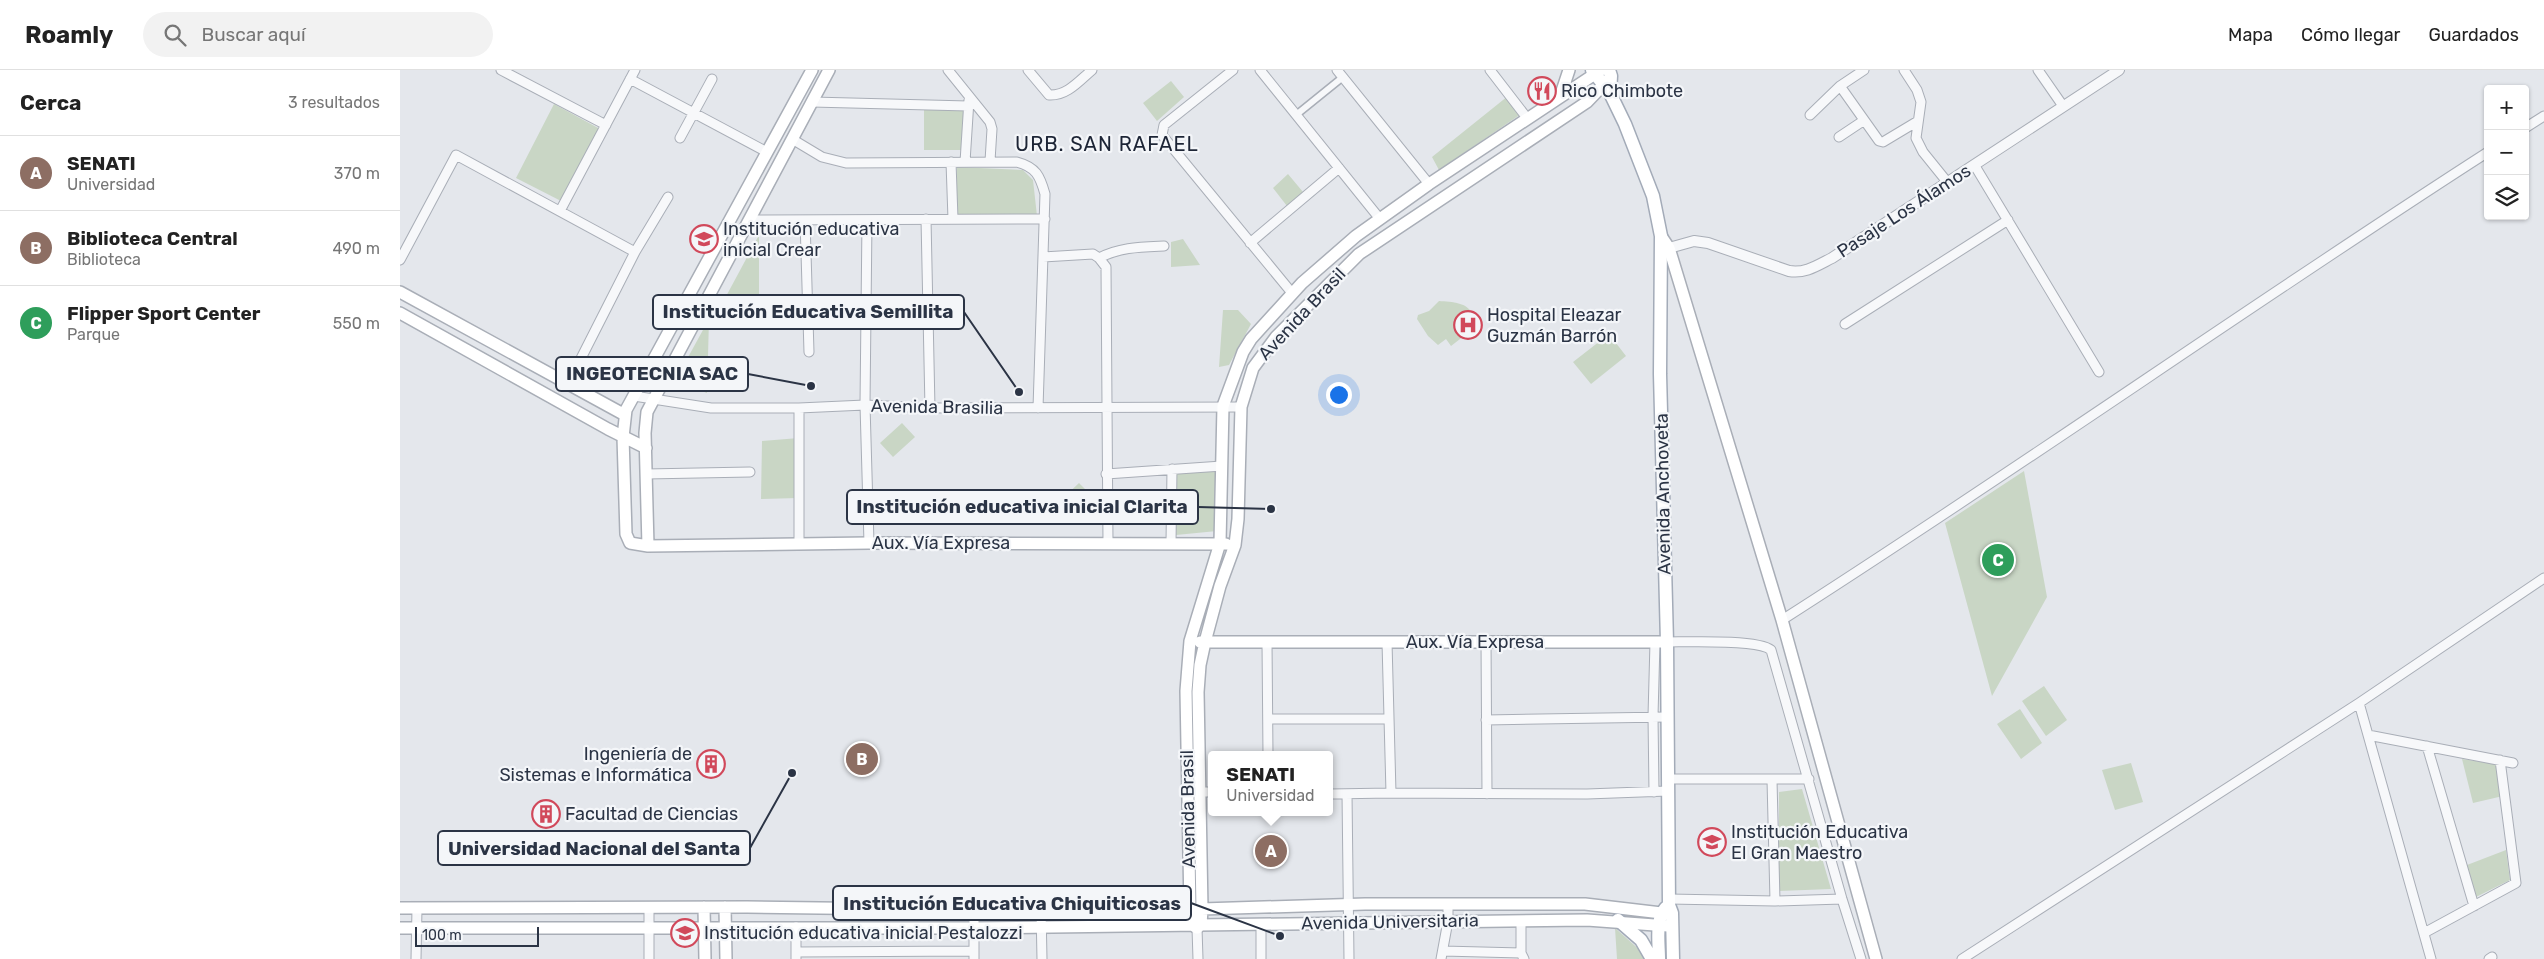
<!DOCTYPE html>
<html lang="es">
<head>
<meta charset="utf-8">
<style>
  body { margin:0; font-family:Rubik,sans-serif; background:#f2f2f2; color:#222 }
  .controls { position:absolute; right:15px; top:15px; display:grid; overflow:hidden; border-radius:5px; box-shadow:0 1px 4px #0004 }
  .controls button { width:45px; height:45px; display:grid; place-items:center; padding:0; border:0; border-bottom:1px solid #e0e0e0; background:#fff; color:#222; font:25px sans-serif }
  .scale { position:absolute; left:15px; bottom:12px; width:124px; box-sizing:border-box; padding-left:5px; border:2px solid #2b3445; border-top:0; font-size:14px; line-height:18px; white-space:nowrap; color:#2b3445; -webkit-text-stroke:4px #f4f6f9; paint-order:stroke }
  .you { position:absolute; left:938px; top:324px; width:18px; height:18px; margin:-12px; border:4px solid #fff; border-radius:50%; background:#1a73e8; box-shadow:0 0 0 8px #1a73e833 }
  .badge { display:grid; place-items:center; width:32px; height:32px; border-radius:50%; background:#111827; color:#fff; font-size:16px; font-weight:700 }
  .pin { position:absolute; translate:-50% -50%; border:2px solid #fff; box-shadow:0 1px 5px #0006 }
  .popup { position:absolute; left:808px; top:681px; width:125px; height:65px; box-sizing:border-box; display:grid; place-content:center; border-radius:5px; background:#fff; filter:drop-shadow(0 1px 4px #0005); font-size:16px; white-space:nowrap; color:#767676 }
  .popup b { font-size:19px; color:#222 }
  .popup::after { content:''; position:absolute; left:50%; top:100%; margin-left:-10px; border:10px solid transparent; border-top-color:#fff }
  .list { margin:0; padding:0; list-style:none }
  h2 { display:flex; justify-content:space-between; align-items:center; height:65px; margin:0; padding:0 20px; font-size:21px }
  h2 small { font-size:16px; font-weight:400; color:#767676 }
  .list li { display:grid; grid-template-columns:32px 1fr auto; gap:15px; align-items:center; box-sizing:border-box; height:75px; padding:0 20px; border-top:1px solid #e0e0e0 }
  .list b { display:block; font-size:19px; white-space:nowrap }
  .list p { margin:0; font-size:16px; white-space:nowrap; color:#767676 }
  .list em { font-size:16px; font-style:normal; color:#767676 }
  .icon { flex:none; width:28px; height:28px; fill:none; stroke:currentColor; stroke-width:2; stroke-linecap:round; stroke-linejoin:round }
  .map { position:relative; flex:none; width:2144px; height:889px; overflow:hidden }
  header { display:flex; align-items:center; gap:30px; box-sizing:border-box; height:70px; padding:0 25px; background:#fff; border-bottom:1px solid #e0e0e0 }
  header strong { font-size:24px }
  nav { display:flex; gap:28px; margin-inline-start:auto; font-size:18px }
  .search { width:350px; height:45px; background:#f2f2f2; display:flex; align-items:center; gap:12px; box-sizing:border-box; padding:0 18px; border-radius:28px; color:#767676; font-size:19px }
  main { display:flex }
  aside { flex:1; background:#fff }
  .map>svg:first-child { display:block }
  .green { fill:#c9d6c5 }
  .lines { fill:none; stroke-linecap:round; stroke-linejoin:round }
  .pedestrian-casing { stroke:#a9aeb7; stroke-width:9 }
  .minor-casing { stroke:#a9aeb7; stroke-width:11 }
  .tertiary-casing { stroke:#a9aeb7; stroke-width:12 }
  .secondary-casing { stroke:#a9aeb7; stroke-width:14 }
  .primary-casing { stroke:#a3abb8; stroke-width:15 }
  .pedestrian { stroke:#f7f8fa; stroke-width:6 }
  .minor { stroke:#f7f8fa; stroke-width:9 }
  .tertiary { stroke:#f7f8fa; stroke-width:10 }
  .secondary { stroke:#fff; stroke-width:11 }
  .primary { stroke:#fff; stroke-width:12 }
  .labels { text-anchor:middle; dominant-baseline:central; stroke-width:4.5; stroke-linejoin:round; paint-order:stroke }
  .poi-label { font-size:18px; fill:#2b3445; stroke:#f4f6f9; text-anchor:start }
  .street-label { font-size:18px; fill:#2b3445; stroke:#f4f6f9 }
  .quarter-label { font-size:20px; letter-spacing:1px; fill:#1d2536; stroke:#f4f6f9 }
  .leader { fill:none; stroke:#2b3445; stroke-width:2 }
  .callout-dot { fill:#2b3445; stroke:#f4f6f9; stroke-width:2 }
  .callout { fill:#f4f6f9; stroke:#2b3445; stroke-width:2 }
  .callout-label { font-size:19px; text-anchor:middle; font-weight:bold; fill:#2b3445 }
</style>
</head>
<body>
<header>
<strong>Roamly</strong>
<div class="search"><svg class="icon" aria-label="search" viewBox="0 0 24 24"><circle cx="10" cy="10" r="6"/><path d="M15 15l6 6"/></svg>Buscar aquí</div>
<nav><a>Mapa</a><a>Cómo llegar</a><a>Guardados</a></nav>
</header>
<main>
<aside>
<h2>Cerca<small>3 resultados</small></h2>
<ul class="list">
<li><span class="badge" style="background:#8d6e63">A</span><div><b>SENATI</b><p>Universidad</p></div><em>370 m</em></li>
<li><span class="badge" style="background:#8d6e63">B</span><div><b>Biblioteca Central</b><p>Biblioteca</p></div><em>490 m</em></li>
<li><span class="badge" style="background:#2e9e5b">C</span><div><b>Flipper Sport Center</b><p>Parque</p></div><em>550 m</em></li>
</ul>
</aside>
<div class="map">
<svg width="2144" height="889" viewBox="0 0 2144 889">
  <rect width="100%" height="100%" fill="#e4e7ec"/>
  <path class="green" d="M771,11L784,27L757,51L743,33Z
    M1108,26L1121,44L1039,100L1032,87Z
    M524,33L564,34L561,80H524Z
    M154,34L200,59L163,132L116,108Z
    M557,97L623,100L633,110L637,146H555Z
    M888,104L903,122L887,136L873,118Z
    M359,165V231L323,232Z
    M783,169L800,195L771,197V172Z
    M1039,231C1052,232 1069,232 1073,246L1071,250L1074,256L1073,259L1051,276L1046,269L1038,275L1028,266L1017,249L1018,245L1029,241Z
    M512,239V259H481V240Z
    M823,240H838L851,254L829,295L819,297Z
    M309,249L307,323L275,311Z
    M1209,264L1226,286L1191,314L1173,292Z
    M502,353L515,367L493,387L480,373Z
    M399,368L398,428L361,429L362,371Z
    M819,398L817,461L776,465L775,400Z
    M1624,401L1647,527L1592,626L1545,453Z
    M679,413L692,426L670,446L658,433Z
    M1644,616L1667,650L1646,666L1622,631Z
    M1620,639L1642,673L1621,689L1597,654Z
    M2062,689L2096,694L2103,726L2073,733Z
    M1731,693L1743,732L1715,740L1702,700Z
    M1402,719L1431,819L1379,821V722Z
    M2106,780L2110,810L2076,827L2067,795Z
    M1215,858L1242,882L1245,889H1217Z"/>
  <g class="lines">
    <defs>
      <path id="pedestrian" d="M896,45L943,7"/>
      <path id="minor" d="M101,0L206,55
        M548,0L590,52L592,59L590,91
        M628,0L649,25C667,26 679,11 692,0
        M833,0L764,55L762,65L892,223
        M860,0L980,149
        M937,0L1029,114
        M1090,0L1127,48
        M1504,0L1517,20L1521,32L1516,68L1523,82L1548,113
        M1638,0L1663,36
        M230,9L367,82
        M1440,16L1479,71L1483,72L1518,51
        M412,32L568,36
        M1410,45L1440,16L1464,0
        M2125,58L2144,46
        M1439,67L1463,51
        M280,68L312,9
        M392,69L422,87L446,93L617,92C636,97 640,106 645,124L638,338
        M551,92L553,149
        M565,92L569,30
        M1575,96L1699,302
        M160,141L235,0
        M526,149L530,338
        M349,150L645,149
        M405,150L409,282
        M467,150L465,335L469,473
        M850,173L939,98
        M643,187L693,184L699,188L706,197L708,473
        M699,188C720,177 741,177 764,176
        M0,190L56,85L235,182
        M1445,254L1608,150
        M168,314L235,182L268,127
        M234,326L311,338H399L465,335L530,338L841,337
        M246,404L350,402
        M706,404L822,396
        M771,473L772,399
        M399,474V338
        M1382,550C1620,398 1850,235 2088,82
        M1086,571L1087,724
        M1267,572C1287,572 1358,569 1371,580L1442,829L1461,889
        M867,573L868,685
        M1959,633L2031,889
        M868,649H989
        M1086,650L1267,647
        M1968,665L2113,693
        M2027,676L2074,836
        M1268,709H1409
        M1372,710L1375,831
        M799,722H812
        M1254,722L1253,646L1255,572
        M991,723L1187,724L1268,721
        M930,724L991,723L987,572
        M947,724L949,889
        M1269,829L1375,831L1442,829
        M641,839L642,889
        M574,840V889
        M1121,851V883L1124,889
        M797,858L798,889
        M2024,863L2116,813L2100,690
        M1043,881L1121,883
        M396,882L574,881
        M16,889L17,838
        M249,889V837
        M396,889V857
        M861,889V854
        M1041,889L1048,851V834
        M1562,889L1959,633L2144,508
        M2089,889L2092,887"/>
      <path id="tertiary" d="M1269,178L1294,171L1308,173L1389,201C1405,204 1418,195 1432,188L1719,0"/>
      <path id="secondary" d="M412,0L226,340L223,367L226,464L230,473L248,476L469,473L826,474
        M1201,0L1029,114L956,166L902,213L851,269L843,282L823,336L820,473L790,571L786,621L790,839L792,855L797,858L801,855L802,839L798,622L800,595L805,572L820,516L835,475L838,449L841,337L853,298L876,267L959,184L1187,32L1210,8
        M1160,27L1169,0
        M1261,166L1269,178L1382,550L1476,889
        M0,222L225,345
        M0,243L208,359L246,378
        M248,476L245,363L247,342L429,0
        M800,572H1267
        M304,837L305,889
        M325,837L326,889
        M0,838L347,837L574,840L802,839L965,834H1185L1270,844
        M0,858H574L1187,850L1268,856"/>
      <path id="primary" d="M1192,0L1210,23L1225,54L1253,126L1261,166L1260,304L1267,572L1269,835L1272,843L1273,889
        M1209,0L1211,6L1210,23
        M1218,850L1241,870L1252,889
        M1259,889C1259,872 1254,845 1269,835"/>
    </defs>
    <use href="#pedestrian" class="pedestrian-casing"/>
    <use href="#minor" class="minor-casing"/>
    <use href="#tertiary" class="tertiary-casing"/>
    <use href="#secondary" class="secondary-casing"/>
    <use href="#primary" class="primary-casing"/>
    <use href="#pedestrian" class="pedestrian"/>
    <use href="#minor" class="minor"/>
    <use href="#tertiary" class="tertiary"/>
    <use href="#secondary" class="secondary"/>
    <use href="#primary" class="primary"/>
  </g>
  <defs>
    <symbol id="restaurant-ring" viewBox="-11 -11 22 22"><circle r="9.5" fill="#f4f6f9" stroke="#d1495b" stroke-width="1.5"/><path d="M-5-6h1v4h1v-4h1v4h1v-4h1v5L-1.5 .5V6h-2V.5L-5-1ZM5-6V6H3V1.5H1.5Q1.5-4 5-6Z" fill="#d1495b"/></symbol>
    <symbol id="school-ring" viewBox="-11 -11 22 22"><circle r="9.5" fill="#f4f6f9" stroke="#d1495b" stroke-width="1.5"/><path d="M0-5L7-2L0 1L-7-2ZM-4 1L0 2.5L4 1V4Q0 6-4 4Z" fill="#d1495b"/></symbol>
    <symbol id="hospital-ring" viewBox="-11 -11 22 22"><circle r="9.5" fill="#f4f6f9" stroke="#d1495b" stroke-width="1.5"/><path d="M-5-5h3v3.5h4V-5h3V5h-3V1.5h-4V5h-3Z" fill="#d1495b"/></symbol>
    <symbol id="building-ring" viewBox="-11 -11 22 22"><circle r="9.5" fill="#f4f6f9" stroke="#d1495b" stroke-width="1.5"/><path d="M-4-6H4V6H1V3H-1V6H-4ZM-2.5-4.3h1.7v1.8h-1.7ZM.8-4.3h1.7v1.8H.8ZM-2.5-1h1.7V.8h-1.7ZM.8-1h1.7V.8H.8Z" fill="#d1495b"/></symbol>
  </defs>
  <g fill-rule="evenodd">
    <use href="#restaurant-ring" x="1126" y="5" width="32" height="32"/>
    <use href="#school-ring" x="288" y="153" width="32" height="32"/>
    <use href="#hospital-ring" x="1052" y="239" width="32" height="32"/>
    <use href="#building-ring" x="295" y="678" width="32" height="32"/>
    <use href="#building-ring" x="130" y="728" width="32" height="32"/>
    <use href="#school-ring" x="1296" y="756" width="32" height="32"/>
    <use href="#school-ring" x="269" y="847" width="32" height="32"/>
  </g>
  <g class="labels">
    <g class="poi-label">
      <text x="1161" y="21">Rico Chimbote</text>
      <text x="323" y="159">Institución educativa<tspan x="323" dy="21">inicial Crear</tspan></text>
      <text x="1087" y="245">Hospital Eleazar<tspan x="1087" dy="21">Guzmán Barrón</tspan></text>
      <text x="292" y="684" text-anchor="end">Ingeniería de<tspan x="292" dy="21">Sistemas e Informática</tspan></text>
      <text x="165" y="744">Facultad de Ciencias</text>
      <text x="1331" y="762">Institución Educativa<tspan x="1331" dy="21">El Gran Maestro</tspan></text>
      <text x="304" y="863">Institución educativa inicial Pestalozzi</text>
    </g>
    <g class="street-label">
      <text transform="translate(1504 141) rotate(-33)">Pasaje Los Álamos</text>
      <text transform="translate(902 244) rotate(-47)">Avenida Brasil</text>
      <text transform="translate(537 337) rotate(1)">Avenida Brasilia</text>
      <text transform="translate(1263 424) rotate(-91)">Avenida Anchoveta</text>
      <text x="541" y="473">Aux. Vía Expresa</text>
      <text x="1075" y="572">Aux. Vía Expresa</text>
      <text transform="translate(788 739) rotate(-91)">Avenida Brasil</text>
      <text transform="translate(990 852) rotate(-1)">Avenida Universitaria</text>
    </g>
    <g class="quarter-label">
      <text x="707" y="74">URB. SAN RAFAEL</text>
    </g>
  </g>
  <path class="leader" d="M619 322L564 242M411 316L348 304M871 439L798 437M392 703L350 778M880 866L791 833"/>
  <g class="callout-dot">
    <circle cx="619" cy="322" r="5"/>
    <circle cx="411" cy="316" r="5"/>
    <circle cx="871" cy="439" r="5"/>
    <circle cx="392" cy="703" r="5"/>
    <circle cx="880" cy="866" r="5"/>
  </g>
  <g class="callout">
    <rect x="253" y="225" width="311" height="34" rx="5"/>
    <rect x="156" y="287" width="192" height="34" rx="5"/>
    <rect x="447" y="420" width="351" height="34" rx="5"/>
    <rect x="38" y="761" width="312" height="34" rx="5"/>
    <rect x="433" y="816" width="358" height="34" rx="5"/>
  </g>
  <g class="callout-label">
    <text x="408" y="248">Institución Educativa Semillita</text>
    <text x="252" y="310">INGEOTECNIA SAC</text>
    <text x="622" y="443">Institución educativa inicial Clarita</text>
    <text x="194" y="785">Universidad Nacional del Santa</text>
    <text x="612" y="840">Institución Educativa Chiquiticosas</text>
  </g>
</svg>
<div class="controls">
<button>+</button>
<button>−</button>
<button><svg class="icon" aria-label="layers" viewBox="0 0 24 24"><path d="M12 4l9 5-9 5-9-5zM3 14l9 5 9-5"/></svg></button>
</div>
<div class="scale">100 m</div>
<div class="you"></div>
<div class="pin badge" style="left:871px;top:781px;background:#8d6e63">A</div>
<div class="popup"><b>SENATI</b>Universidad</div>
<div class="pin badge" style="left:462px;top:689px;background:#8d6e63">B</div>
<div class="pin badge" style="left:1598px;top:490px;background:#2e9e5b">C</div>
</div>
</main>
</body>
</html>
